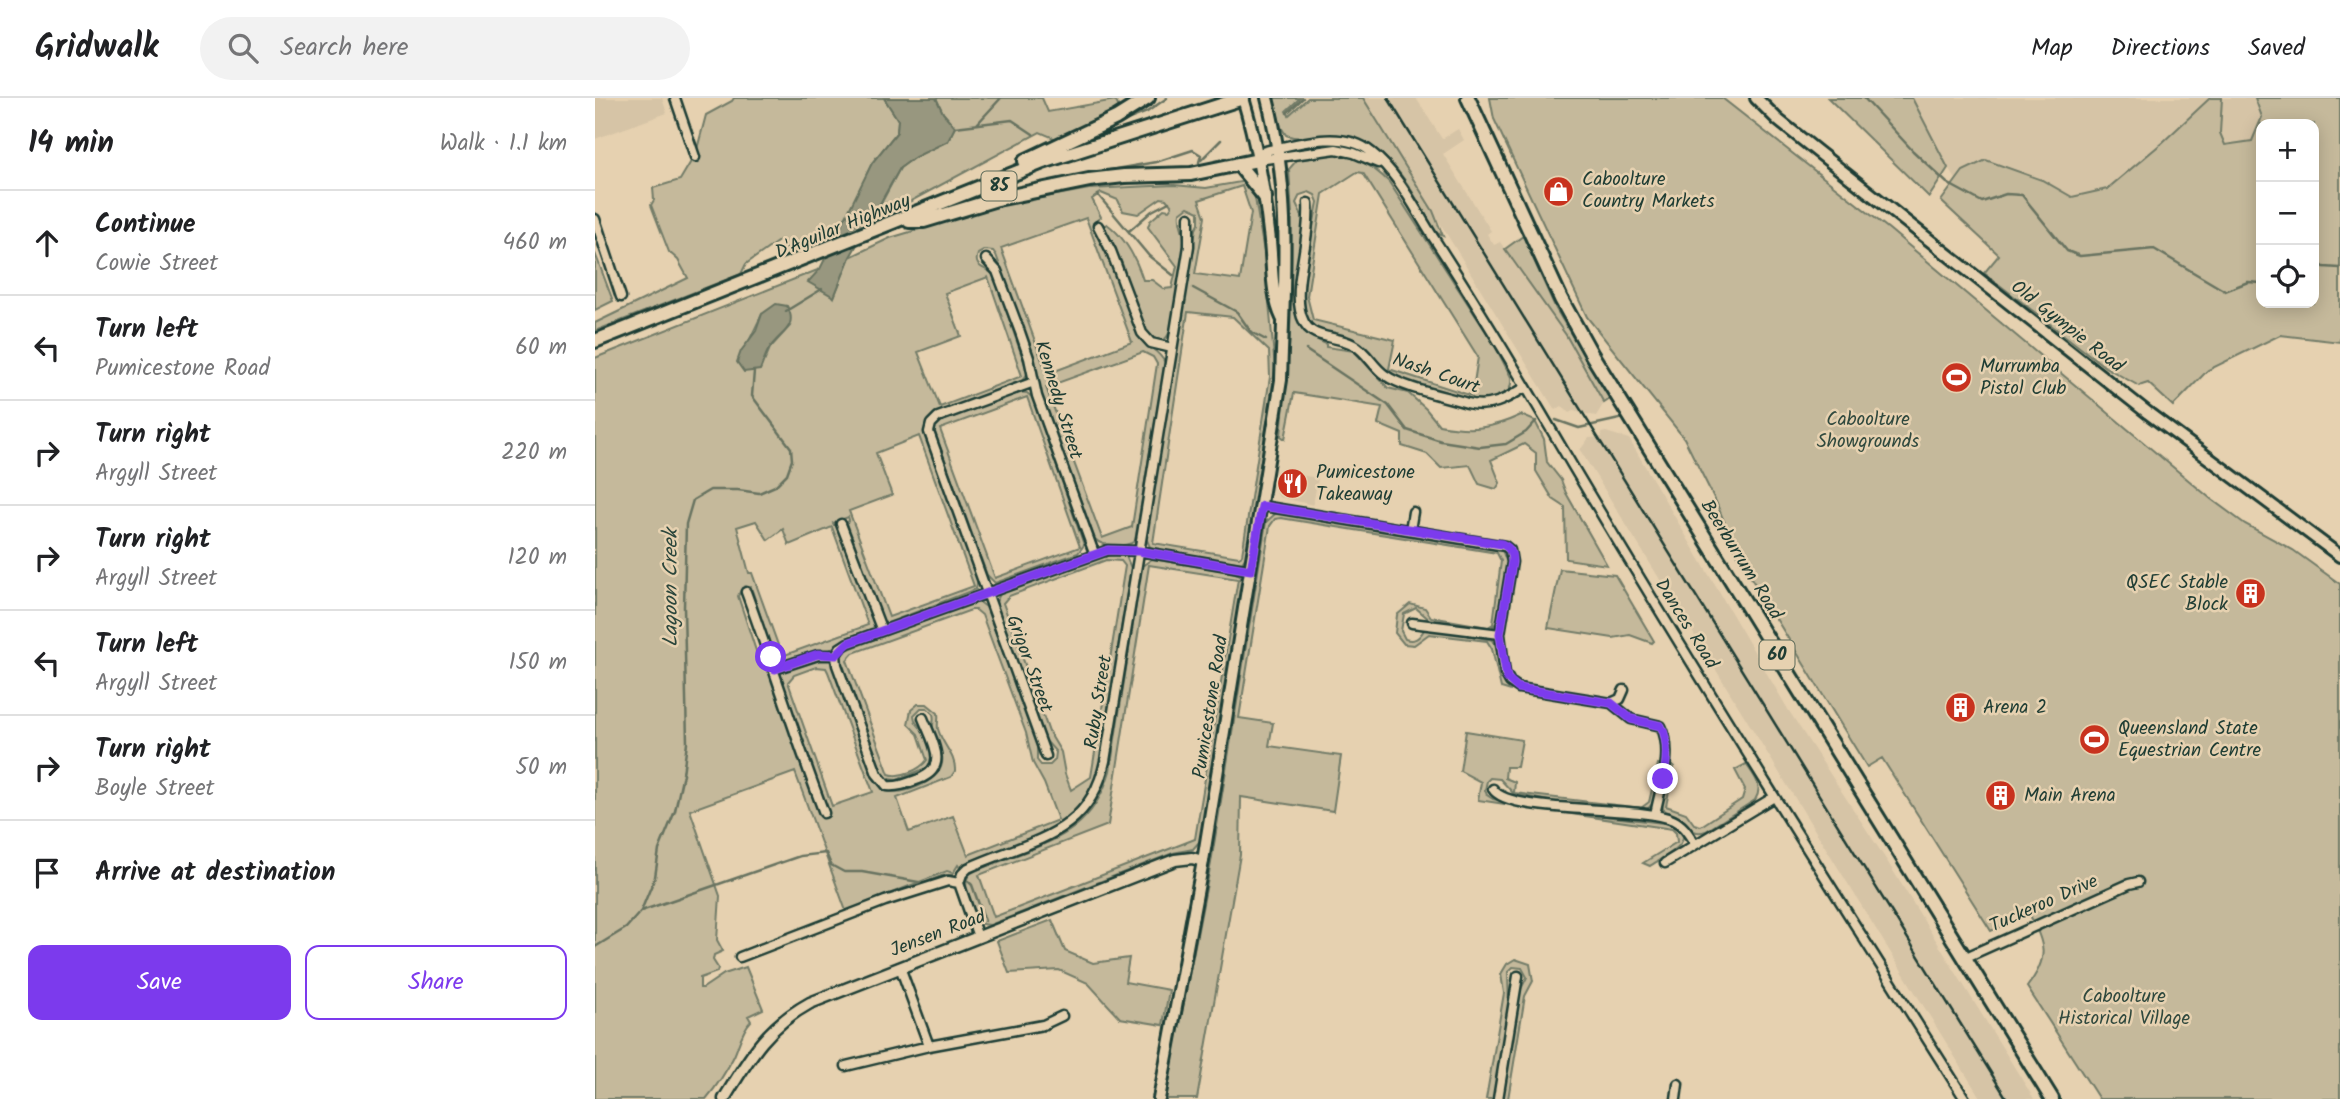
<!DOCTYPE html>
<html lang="en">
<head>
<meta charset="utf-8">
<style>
  body { margin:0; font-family:Kalam,sans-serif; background:#f2f2f2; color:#202124 }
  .controls { position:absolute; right:21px; top:21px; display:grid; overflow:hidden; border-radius:14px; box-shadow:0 4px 18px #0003 }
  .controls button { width:63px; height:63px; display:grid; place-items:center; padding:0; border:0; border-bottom:2px solid #e0e0e0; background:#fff; color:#202124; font:35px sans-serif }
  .stop { position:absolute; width:21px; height:21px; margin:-16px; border:5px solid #7c3aed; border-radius:50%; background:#fff }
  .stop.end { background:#7c3aed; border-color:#fff; box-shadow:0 2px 7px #0008 }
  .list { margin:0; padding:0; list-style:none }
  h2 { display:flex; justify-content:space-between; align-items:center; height:91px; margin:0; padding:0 28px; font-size:30px }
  h2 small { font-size:23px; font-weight:400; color:#757577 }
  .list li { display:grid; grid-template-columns:46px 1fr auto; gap:21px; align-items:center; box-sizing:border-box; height:105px; padding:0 28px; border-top:2px solid #e0e0e0 }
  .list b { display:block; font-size:26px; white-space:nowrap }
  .list p { margin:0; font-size:23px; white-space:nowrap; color:#757577 }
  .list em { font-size:23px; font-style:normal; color:#757577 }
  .actions { display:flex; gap:14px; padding:21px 28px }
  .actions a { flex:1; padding:16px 0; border:2px solid #7c3aed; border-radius:14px; text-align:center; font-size:24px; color:#7c3aed }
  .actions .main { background:#7c3aed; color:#fff }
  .icon { flex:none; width:38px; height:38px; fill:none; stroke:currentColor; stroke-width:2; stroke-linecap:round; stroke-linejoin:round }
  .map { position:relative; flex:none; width:1745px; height:1001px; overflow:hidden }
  header { display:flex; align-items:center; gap:42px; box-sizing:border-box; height:98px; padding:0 35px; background:#fff; border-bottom:2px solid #e0e0e0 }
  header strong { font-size:33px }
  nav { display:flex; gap:38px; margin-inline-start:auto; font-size:24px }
  .search { width:490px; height:63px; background:#f2f2f2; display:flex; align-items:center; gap:18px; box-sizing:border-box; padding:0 24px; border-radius:38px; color:#757577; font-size:26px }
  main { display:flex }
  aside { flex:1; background:#fff }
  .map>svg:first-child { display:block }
  .built { fill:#d6c4a6 }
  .green { fill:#c5b99b; stroke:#727b68; stroke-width:2; fill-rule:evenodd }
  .water { fill:#98977f; stroke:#687361; stroke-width:2 }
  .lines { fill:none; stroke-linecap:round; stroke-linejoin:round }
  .stream { stroke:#687361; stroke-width:2.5 }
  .minor-casing { stroke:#1f3d34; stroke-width:13 }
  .tertiary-casing { stroke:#1f3d34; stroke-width:15 }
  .secondary-casing { stroke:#1f3d34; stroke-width:16 }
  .primary-casing { stroke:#1f3d34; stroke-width:18 }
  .trunk-casing { stroke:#1f3d34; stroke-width:18 }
  .minor { stroke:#e6d1b0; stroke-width:8 }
  .tertiary { stroke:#e6d1b0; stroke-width:10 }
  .secondary { stroke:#e6d1b0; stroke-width:10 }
  .primary { stroke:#e6d1b0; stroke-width:12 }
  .trunk { stroke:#e6d1b0; stroke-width:12 }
  .rail { stroke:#1f3d34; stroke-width:2.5 }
  .route { stroke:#7c3aed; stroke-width:9 }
  .labels { text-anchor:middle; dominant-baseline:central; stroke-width:5; stroke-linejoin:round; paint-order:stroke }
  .shield { fill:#e6d1b0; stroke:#5b6959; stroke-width:2 }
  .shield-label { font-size:18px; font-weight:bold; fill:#1f3d34 }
  .poi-label { font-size:19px; fill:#1f3d34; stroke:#e6d1b0; text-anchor:start }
  .street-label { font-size:19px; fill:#1f3d34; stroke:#e6d1b0 }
  .park-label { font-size:19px; fill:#30493e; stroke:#e6d1b0 }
  .water-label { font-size:21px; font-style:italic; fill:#2b463c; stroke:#e6d1b0 }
</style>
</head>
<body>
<header>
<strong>Gridwalk</strong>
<div class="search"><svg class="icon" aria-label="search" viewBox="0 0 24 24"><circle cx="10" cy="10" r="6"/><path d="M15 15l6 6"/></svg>Search here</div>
<nav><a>Map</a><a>Directions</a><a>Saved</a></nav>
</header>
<main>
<aside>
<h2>14 min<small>Walk · 1.1 km</small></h2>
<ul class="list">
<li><svg class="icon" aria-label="ahead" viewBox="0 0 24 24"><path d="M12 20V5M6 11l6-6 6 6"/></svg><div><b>Continue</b><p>Cowie Street</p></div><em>460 m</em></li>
<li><svg class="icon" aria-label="left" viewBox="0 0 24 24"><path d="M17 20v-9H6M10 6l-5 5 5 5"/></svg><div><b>Turn left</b><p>Pumicestone Road</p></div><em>60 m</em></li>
<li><svg class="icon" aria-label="right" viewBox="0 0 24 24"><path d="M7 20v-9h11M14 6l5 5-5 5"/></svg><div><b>Turn right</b><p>Argyll Street</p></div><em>220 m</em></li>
<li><svg class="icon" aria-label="right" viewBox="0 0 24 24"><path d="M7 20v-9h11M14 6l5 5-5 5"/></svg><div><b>Turn right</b><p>Argyll Street</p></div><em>120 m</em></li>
<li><svg class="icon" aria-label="left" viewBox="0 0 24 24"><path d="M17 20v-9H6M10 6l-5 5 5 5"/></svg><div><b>Turn left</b><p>Argyll Street</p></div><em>150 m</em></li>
<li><svg class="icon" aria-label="right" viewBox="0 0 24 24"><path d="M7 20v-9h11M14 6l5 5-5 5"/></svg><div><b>Turn right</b><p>Boyle Street</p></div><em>50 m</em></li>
<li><svg class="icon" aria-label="arrive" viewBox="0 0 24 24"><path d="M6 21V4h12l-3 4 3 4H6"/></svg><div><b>Arrive at destination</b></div></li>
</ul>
<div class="actions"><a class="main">Save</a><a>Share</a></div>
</aside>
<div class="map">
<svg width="1745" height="1001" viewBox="0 0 1745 1001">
  <rect width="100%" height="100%" fill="#e6d1b0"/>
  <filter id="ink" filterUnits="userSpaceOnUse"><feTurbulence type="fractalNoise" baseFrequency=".0143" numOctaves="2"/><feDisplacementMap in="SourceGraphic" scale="14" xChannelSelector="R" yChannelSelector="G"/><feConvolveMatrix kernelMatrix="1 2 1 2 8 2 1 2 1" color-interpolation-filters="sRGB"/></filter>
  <g filter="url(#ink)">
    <path class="built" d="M0,0H67L72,15L0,41Z
      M768,0H821L847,41L863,31L869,42L848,56L896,133L892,136L899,147L905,144L971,237L1009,305L1001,318L978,313L974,315L967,308L960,312Z
      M1317,0H1740L1719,26H1666V71L1413,158L1350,65Z
      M1011,334L1034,341L1194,613L1292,763L1439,1001H1386L985,352L994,340L1007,339L1006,335Z
      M684,374L723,380L718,407L684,399L681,394Z"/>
    <path class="green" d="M139,0H289L303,22L302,34L277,65L252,120L242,137L196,158L185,142L151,166L146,176L0,233V225L93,180L83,162L74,154L56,107L59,102L58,90L85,82L101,55L111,17L137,3Z
      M341,0H447L453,14L520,2L525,11L461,41L445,34L273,126L279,119L305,70L320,59L353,43L360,29L348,15Z
      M678,0H705L691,13L694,17L713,0H768L838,113L848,138L842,135C816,94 799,47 746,38C728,35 708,44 691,37L686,29Z
      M895,0H1127L1294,131L1616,401L1650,426L1698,452L1745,486V1001H1504L1432,889C1455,859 1450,848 1434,815L1396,833L1287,660L1272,669L1145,462L1121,404L1089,340L992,219L899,21Z
      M1233,0H1317L1353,70L1334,99Z
      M1615,0H1627L1625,35L1630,47L1657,43L1667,19L1660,0H1745V244L1685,237L1613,272L1578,308L1553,285L1544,288L1510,269L1389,175L1404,157L1346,103L1368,73L1391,62L1447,82L1477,99L1512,91L1568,44ZM1666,26H1719V205H1666Z
      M735,56C760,57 777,67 794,84L899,246L916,279C921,330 813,284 793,276C785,269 779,257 770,253C755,244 735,242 720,231C696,214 718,132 723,104L720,97L714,94L705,97L701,105C705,114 710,121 710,131C710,173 676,224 731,246V249L759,253L793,290L813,295L831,311L844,327C876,333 896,331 926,317L940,323L949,341L952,364L966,382L971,395L1012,467L971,461L970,409L958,401L941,373V355L929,346L896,362L905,385L901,391L884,386L875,367L846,370L832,356L807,348V336L783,326L787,309L699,295L690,341L686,338L695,238L697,117L694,71L702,62ZM762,74L768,75L883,259L877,298L794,271L800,242L718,222L712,198L728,96Z
      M651,83L660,100L670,160L680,271L652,457L647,465L560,451L555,449L551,440L601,131L604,125V114L593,109L585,115C583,124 589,132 589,142C588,171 580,201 576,230C573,239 570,244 560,243C542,232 535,187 528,168C523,154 514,142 506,129L512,126C531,140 541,160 548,182H557L569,191L577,190L582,168L553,129L555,123L569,111L574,112L577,108L571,101L566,100L543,116L528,113L523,102L506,95L497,101L506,119L498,125L510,148L543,236C550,249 565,252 570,265L540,443C531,449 508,450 500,441L445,294L440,262L401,157L398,153L390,152L383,156C377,171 393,169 399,178L433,275L426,284L339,316L332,325L331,338L383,482L381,491L290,526L285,522L281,505L252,425L254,422L253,419L238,425L239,427H243L281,523L278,530L249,541L235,552H226L188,564L178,556L156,489L147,490L143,498L164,562L173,558L183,596L227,720L234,718L187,590L185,578L186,574L225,559L235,562L278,678C282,685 286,690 294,693C309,697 341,684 346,669C351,656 341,644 338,632C337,626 340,622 338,616L332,610H326L319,617C320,626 323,626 328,633C334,642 339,658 336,668L302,682L293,681L286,673L246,565L247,557L251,552L377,505H386L391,509L442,645V662L446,667H455L460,662L461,654L451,643L400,506L405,496C431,486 507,451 531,458L536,470L503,673C483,734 427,743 373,764L365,770L363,767L358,775L352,773L251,813L200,674L95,712L125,798L122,842L128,853L119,857L118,862L123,870L122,874L105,880V890H108L129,876L151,869L168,911L153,918L156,923C147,932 144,947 139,958C131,974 122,988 111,1001H0V260L225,171L239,199L255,159L295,140L402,108L494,91L579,87L611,90ZM647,88L656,115L645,182L600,176L610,119L604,102ZM491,120L537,244L452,276L406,150ZM393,179L427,278L345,309L323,254L366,238L350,195ZM593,214L638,219L674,253L675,279L647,457L644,459L558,445ZM167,216L195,228L175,250L170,262L154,243ZM548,254L558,259L562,266L537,429L507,440L451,289ZM324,338L379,488L294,519L254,413L297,397L281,355ZM161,423L173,442L188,431L194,447L237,429L273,527L187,558L157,475H154L142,429ZM511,462L526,463L530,468L496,679L476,692L470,676L466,654L454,634L408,505L414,498ZM376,512H381L387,517L431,635L438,665L449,685L463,722L373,757L358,718L314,734L302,700L356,679L360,673C361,657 347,647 343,631C342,626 344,621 343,615L332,606H323L316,612L313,626L323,636L332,662C325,672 305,680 294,676L252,562L258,555ZM221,569L231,570L233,574L278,694L237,708L193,584L199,577Z
      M928,138L961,211L1015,301L1009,305L971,237L910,151Z
      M0,155L18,203L0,212Z
      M423,294L432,295L438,300L489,447L483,455L400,485L392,477L339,332L342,326L347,323ZM432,299L485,449L400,480L345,331Z
      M688,415L907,452L912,465L902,524L897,530L890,532L836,523L821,510L809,516L806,533L810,541C820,544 824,540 829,532L838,531L898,542C908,558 901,579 916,593L906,590L897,551L892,543L834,536L819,547L809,546L800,535L802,517L815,506L830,510L836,519L893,529L898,526L906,463L902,455L686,420L680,421L675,428L644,620L678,625L674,648L746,658L738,713L646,699L645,757L602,1001H570L616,765L671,424L680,416Z
      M557,461L637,474L643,476L648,483L605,743L598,751L578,755L395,827L387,826C377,814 366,790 374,776C385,770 398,766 409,762C461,742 498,732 515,673L547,468ZM554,467L643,481L600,741L399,819L384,777L513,727Z
      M965,471L1020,477L1059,543L1057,545L1035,537L1018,540L953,530Z
      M871,633L927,642L922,669H911L910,680L920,684L919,695L1046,710L1054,704L1063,666L1067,667L1058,705L1050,714L969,706L919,696L905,681L895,680L892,683L890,692L892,697L898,701L966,713L1077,726C1107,742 1068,759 1055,768L1048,765L1082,744L1081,735L1077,731L883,702L886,684L865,673Z
      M1151,666C1159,678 1169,688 1160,702L1111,733C1096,738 1095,727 1085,720C1080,716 1073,715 1068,711L1066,703L1074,667L1079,668L1071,708L1091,715L1099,726L1106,728L1147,701L1150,691L1140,672Z
      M457,822L470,853L498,865L534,860L530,884L574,892L568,927L525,920L493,885L464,872L414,875L402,843Z
      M920,861L935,866L938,883L930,898L913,1001H906L923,897L932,879L927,870L918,869L913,874L914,910L899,1001H891L909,895L906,876L912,866Z"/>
    <path class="water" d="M289,0H341L348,15L360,29L353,43L320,59L305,70L255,159L239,199L213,184L225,171L277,65L302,34L303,22Z
      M181,206L192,208C204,230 185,234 174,251C170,257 168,266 165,272L149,274L142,264L146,253L161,233L167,216Z"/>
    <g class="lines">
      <path class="stream" d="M1269,0L1318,53L1352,85L1387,104L1411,96L1427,97L1472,153L1485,158L1559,151L1630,193L1653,184L1666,185
        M692,15L708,0
        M524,25L552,14L572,0
        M382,26L406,0
        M360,29L417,22L438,36
        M606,62L626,42
        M427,90L492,76L561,64L598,52L606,57L604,64
        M503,97L554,158L578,177
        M534,133L557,113L574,104
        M1719,162L1729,169L1745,170
        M598,190L642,214L656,234L671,242
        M191,213L227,191
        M711,252L793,307L812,332L846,343L885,349L911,346L931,334L941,323
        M961,322L984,330L1029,320
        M373,783L377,787L390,823
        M46,813L205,758L231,755L236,767L249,774H267L329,785L350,777H357
        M0,849L31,830L46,813L60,779L64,752L80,713L88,676L92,645L89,509L91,426L98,402L115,392H143L164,395L180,388L192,376L197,362L196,350L157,298L159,273"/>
      <defs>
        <path id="minor" d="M80,0L100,59
          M662,55C695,48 746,29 776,54C803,75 820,111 838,139C887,214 932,290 977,367C1104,581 1237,791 1370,1001
          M663,62L741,51L759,55L783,65
          M713,105C716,140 699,182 705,212C711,245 738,235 759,247C772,254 778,269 790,277C808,290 849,298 872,305C896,311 911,301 931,289
          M0,121L26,199
          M503,128L516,153L547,235L556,245L577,250
          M391,161L402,173L425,234L434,260L442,298L499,455
          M439,284L343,319L336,326L334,334L451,658
          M667,408L910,448L915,452L917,464L905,536L910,575L915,584L924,590L1016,605L1025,601L1029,592
          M246,426L287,533
          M815,432L818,414
          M151,494C178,567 201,642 229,715
          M817,525L905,536
          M241,557L245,550L253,545L513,452L544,453L656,472
          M241,557L242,567L282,676L292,688C304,689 313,685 324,681C355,669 337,643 328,620
          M180,571L223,557H241
          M1016,605L1036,621L1066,628C1079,655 1065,689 1060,717
          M898,691C913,717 1046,707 1078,722C1089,727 1094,737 1100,746
          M1070,765L1179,699
          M364,785L367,776L373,770C433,742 494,740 510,663L594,148V119
          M364,785L383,839
          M145,859L290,803L353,783L364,785
          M1369,860L1534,786L1543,784
          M305,869L334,948
          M251,968L334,948L448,927L467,918
          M903,1001L923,878
          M1081,1001L1083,986"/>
        <path id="tertiary" d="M129,1001C154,960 171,929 215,905L580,762L597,760L608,763"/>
        <path id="secondary" d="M648,0C661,44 669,89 674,134C678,162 675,195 687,220
          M1161,0L1183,22L1223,54L1553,315L1745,458
          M564,1001L608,763L686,282C689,184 697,96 672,0"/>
        <path id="primary" d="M873,0L966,201L997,257L1457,1001"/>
        <path id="trunk" d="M430,63L521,20L553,0
          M643,66L670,99
          M314,123H329L402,101L494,82L529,78L596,76L663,62
          M0,243L448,64L648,0"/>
      </defs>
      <use href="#minor" class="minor-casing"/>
      <use href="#tertiary" class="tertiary-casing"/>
      <use href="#secondary" class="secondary-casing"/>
      <use href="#primary" class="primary-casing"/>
      <use href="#trunk" class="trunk-casing"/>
      <use href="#minor" class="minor"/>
      <use href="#tertiary" class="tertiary"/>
      <use href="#secondary" class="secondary"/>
      <use href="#primary" class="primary"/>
      <use href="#trunk" class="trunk"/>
      <path class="rail" d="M793,0L1412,1001"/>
    </g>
  </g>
  <g class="lines" filter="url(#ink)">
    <path class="route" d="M176,559L180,571L223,556L241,557L253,545L513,452L544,453L656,472L667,408L907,446C916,450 917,455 917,464L905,536L912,580L923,590L1016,605L1036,621L1066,628C1074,643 1072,665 1068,681"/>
  </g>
  <defs>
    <symbol id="shop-disc" viewBox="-11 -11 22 22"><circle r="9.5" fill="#c8321e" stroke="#e6d1b0"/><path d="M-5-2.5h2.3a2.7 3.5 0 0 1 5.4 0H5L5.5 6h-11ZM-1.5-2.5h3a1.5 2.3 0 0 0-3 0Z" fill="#fff"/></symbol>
    <symbol id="stadium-disc" viewBox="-11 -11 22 22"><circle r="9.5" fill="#c8321e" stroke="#e6d1b0"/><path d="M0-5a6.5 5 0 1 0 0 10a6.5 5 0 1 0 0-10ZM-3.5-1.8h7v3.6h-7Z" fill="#fff"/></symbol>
    <symbol id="restaurant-disc" viewBox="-11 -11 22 22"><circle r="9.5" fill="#c8321e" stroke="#e6d1b0"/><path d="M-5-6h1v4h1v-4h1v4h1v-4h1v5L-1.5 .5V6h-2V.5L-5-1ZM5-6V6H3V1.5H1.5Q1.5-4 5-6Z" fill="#fff"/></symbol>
    <symbol id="building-disc" viewBox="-11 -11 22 22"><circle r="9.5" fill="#c8321e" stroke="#e6d1b0"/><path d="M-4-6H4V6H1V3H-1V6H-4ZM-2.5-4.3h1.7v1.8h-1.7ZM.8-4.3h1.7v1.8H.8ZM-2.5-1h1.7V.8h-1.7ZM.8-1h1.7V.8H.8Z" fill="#fff"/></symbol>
  </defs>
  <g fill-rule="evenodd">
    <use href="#shop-disc" x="946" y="76" width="35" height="35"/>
    <use href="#stadium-disc" x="1344" y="262" width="35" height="35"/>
    <use href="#restaurant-disc" x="680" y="368" width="35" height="35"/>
    <use href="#building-disc" x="1638" y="478" width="35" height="35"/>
    <use href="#building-disc" x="1348" y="592" width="35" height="35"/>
    <use href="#stadium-disc" x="1482" y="624" width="35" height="35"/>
    <use href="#building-disc" x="1388" y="680" width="35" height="35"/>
  </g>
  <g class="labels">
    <g class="shield">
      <rect x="386.5" y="73.5" width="35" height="29" rx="5"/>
      <rect x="1164.5" y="542.5" width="35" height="29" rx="5"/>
    </g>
    <g class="shield-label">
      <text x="404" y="88">85</text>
      <text x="1182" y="557">60</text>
    </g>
    <g class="poi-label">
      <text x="987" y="82">Caboolture<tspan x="987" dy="22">Country Markets</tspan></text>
      <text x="1385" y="269">Murrumba<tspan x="1385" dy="22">Pistol Club</tspan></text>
      <text x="721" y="375">Pumicestone<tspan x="721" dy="22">Takeaway</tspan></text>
      <text x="1633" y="485" text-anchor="end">QSEC Stable<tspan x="1633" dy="22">Block</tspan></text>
      <text x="1388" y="610">Arena 2</text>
      <text x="1523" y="631">Queensland State<tspan x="1523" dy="22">Equestrian Centre</tspan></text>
      <text x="1429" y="698">Main Arena</text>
    </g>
    <g class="street-label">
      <text transform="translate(248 129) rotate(-22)">D'Aguilar Highway</text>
      <text transform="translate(1472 229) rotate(38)">Old Gympie Road</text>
      <text transform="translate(841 276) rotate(19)">Nash Court</text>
      <text transform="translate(463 302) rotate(73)">Kennedy Street</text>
      <text transform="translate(1146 462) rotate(58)">Beerburrum Road</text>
      <text transform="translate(1091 526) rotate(58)">Dances Road</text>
      <text transform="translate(434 566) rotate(70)">Grigor Street</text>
      <text transform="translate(504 604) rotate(-81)">Ruby Street</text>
      <text transform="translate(616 609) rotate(-81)">Pumicestone Road</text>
      <text transform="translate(1449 806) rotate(-24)">Tuckeroo Drive</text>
      <text transform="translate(343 836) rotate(-21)">Jensen Road</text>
    </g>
    <g class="park-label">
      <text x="1273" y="322">Caboolture<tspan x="1273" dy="22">Showgrounds</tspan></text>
      <text x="1529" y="899">Caboolture<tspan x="1529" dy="22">Historical Village</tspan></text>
    </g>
    <g class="water-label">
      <text transform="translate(76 490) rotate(-90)">Lagoon Creek</text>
    </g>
  </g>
</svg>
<div class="controls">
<button>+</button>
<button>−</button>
<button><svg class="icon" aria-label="locate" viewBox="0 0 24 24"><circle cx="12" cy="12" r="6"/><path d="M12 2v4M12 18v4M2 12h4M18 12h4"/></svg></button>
</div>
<div class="stop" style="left:176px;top:559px"></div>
<div class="stop end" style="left:1068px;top:681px"></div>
</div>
</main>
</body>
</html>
